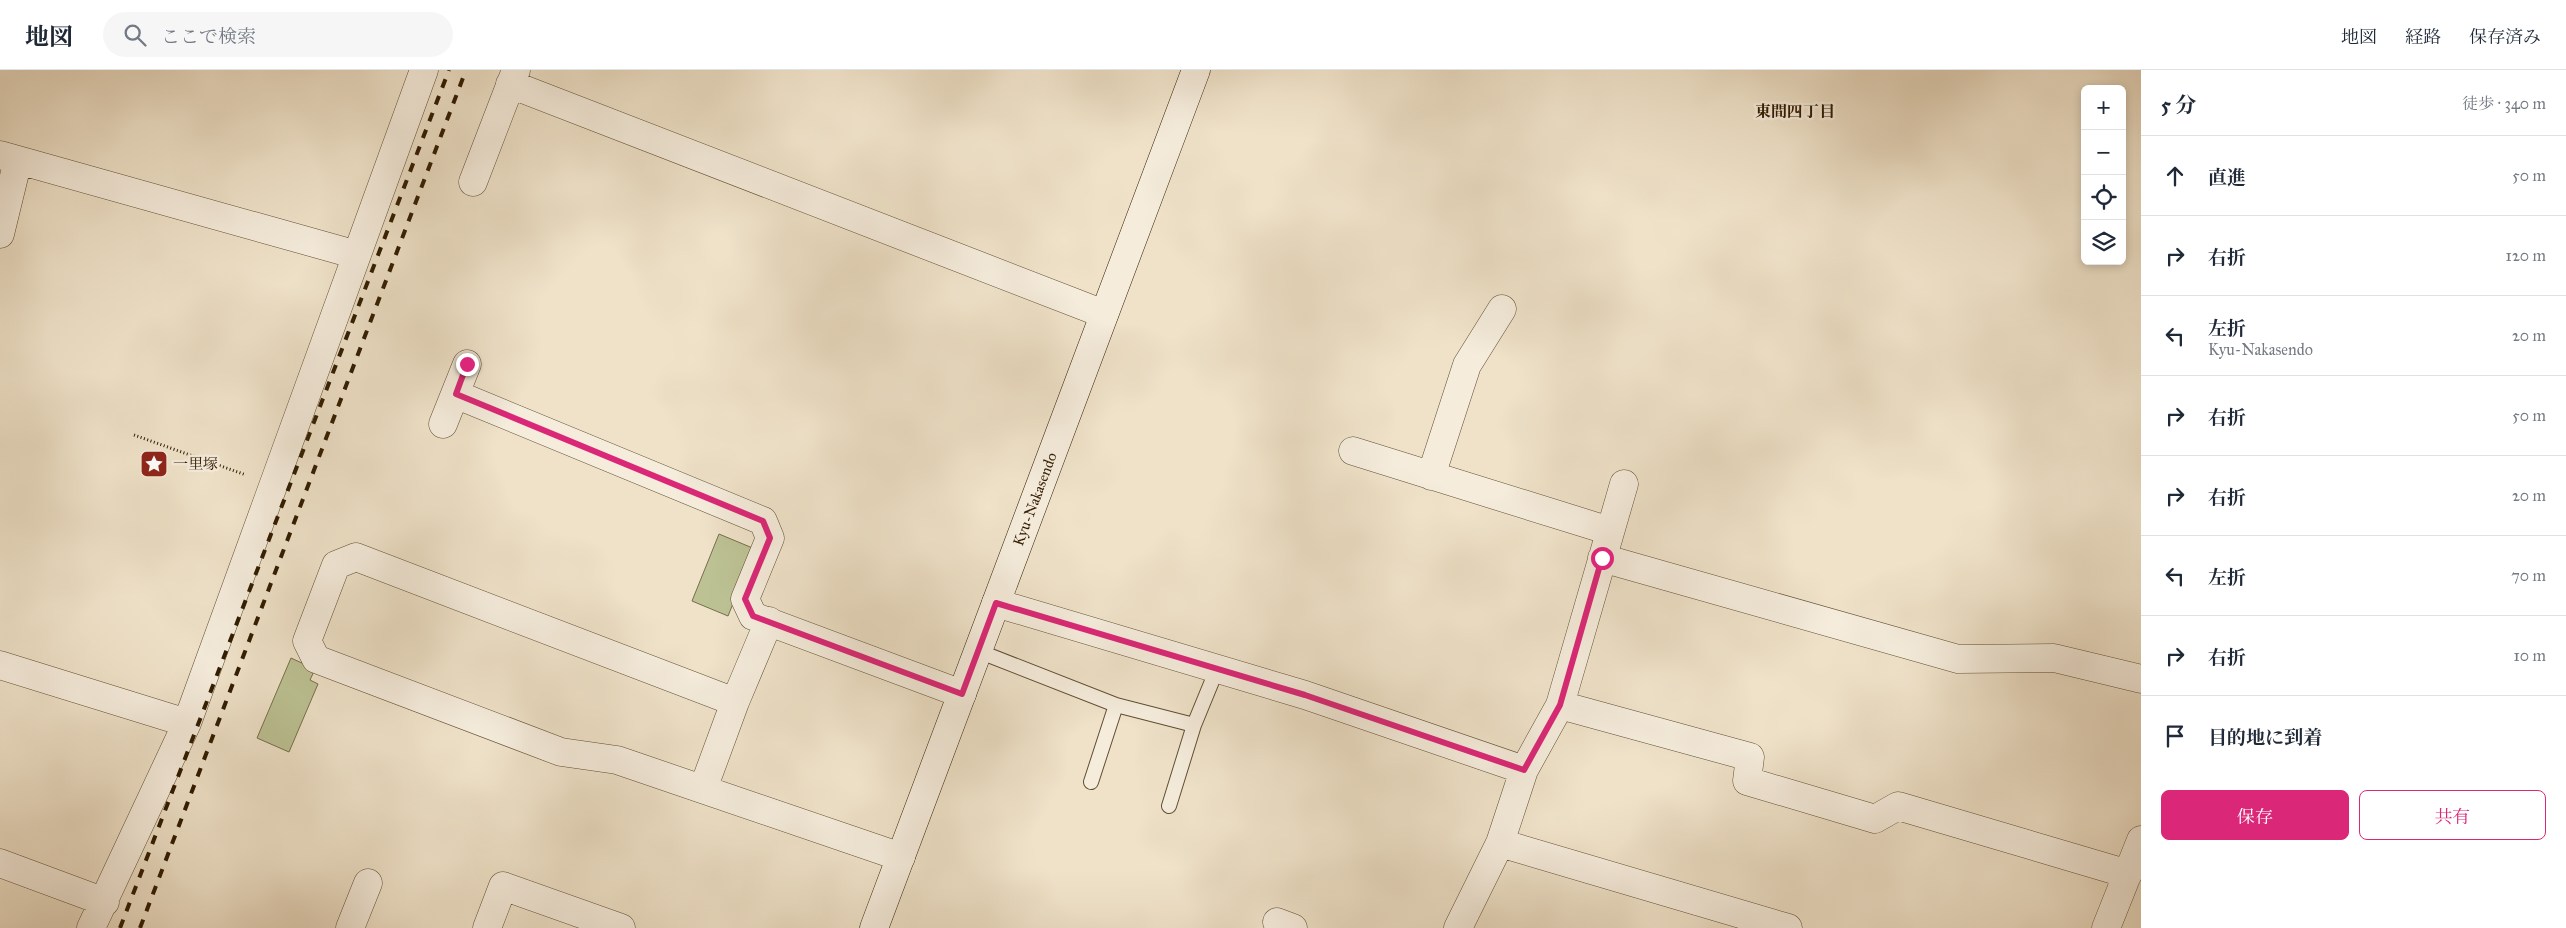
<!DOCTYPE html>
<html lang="ja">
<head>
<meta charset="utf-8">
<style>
  body { margin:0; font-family:"IM FELL Great Primer","Noto Serif JP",serif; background:#f6f6f7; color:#1f2937 }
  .controls { position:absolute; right:15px; top:15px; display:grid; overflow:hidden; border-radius:8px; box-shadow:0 2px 8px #0003 }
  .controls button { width:45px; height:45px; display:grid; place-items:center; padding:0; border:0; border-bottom:1px solid #e0e1e3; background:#fff; color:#1f2937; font:25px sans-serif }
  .stop { position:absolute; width:15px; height:15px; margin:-11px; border:4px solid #db2777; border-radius:50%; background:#fff }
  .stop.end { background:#db2777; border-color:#fff; box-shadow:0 1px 5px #0008 }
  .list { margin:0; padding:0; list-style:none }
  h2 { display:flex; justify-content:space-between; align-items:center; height:65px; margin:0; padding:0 20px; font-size:21px }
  h2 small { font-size:16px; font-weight:400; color:#747a83 }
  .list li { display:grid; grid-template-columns:32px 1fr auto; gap:15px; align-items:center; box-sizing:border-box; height:80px; padding:0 20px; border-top:1px solid #e0e1e3 }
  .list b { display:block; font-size:19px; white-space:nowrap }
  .list p { margin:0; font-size:16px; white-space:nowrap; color:#747a83 }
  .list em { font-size:16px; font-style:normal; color:#747a83 }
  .actions { display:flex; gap:10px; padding:15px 20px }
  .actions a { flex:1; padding:11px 0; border:1px solid #db2777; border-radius:8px; text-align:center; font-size:18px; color:#db2777 }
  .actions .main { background:#db2777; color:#fff }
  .icon { flex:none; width:28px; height:28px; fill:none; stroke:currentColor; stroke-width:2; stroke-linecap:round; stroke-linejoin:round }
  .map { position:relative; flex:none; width:2141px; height:858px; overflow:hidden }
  header { display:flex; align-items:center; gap:30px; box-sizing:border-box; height:70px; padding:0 25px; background:#fff; border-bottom:1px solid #e0e1e3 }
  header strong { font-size:24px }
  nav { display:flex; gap:28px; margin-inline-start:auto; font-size:18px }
  .search { width:350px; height:45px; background:#f6f6f7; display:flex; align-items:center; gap:12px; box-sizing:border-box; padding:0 18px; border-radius:28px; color:#747a83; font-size:19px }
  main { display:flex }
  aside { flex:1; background:#fff }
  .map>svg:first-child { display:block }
  .green { fill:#bcc294; stroke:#766f4a }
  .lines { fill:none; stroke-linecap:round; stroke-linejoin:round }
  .lane-casing { stroke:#604e32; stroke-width:16 }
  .street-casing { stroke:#604e32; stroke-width:29 }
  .secondary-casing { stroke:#311c00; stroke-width:29 }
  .path { stroke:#311c00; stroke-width:3; stroke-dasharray:1 2.5; stroke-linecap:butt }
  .lane { stroke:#f5ecdc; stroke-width:14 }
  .street { stroke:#f5ecdc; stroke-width:28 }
  .secondary { stroke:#f5ecdc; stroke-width:28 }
  .rail { stroke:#311c00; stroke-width:4; stroke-dasharray:9 9; stroke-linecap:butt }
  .route { stroke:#db2777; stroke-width:6 }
  .labels { text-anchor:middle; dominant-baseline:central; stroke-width:5; stroke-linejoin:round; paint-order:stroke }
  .poi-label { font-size:15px; fill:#311c00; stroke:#f5ecdc; text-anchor:start }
  .street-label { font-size:15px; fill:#311c00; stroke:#f5ecdc }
  .neighbourhood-label { font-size:16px; font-weight:bold; fill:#311c00; stroke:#f5ecdc }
</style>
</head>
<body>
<header>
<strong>地図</strong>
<div class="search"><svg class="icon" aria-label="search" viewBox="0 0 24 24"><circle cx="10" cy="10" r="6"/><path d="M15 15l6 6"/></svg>ここで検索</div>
<nav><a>地図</a><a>経路</a><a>保存済み</a></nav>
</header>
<main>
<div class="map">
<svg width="2141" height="858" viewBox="0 0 2141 858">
  <rect width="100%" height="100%" fill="#efe2c9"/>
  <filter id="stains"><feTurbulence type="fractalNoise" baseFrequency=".004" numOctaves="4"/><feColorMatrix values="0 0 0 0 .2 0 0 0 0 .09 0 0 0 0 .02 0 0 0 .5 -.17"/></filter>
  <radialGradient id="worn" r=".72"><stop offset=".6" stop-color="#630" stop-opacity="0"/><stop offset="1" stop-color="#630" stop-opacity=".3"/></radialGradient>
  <path class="green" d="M719,464L755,479L728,546L692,531Z
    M291,588L315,599L310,610L318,614L289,682L257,668Z"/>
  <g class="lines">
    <defs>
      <path id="lane" d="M978,581L1116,635L1194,655L1169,736
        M1194,655L1217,599
        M1091,712L1116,635"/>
      <path id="street" d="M510,14L1104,244
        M0,85L357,185
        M473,112L516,0
        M0,164L18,90
        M455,324L763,451L770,468L745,529L753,546L962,624
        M443,354L467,294
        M1353,381L1610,461
        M1431,406L1467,295L1502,239
        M1602,488L1958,589L2054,588L2141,609
        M996,533L1305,625L1524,700
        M0,595L187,653
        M735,632L356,487L336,495L307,571L316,589L561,682L617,690L901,787
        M1560,635L1750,687L1747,711L1875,749L1898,736L2128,804
        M703,719L735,632L769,551
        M1500,773L1788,858
        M0,793L105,832
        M1277,852L1293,858
        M91,858L187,653L424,0
        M350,858L368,813
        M487,858L503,816L621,858
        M1458,858L1500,773L1524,700L1560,635L1624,414
        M2106,858L2141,770"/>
      <g id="secondary">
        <path id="s1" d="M874,858L1196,0"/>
      </g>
    </defs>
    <use href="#lane" class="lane-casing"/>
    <use href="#street" class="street-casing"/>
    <use href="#secondary" class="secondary-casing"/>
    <path class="path" d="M134,365L246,405"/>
    <use href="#lane" class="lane"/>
    <use href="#street" class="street"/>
    <use href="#secondary" class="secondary"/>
    <path class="rail" d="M120,858L449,0
      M140,858L466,0"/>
  </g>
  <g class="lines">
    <path class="route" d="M467,294L456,324L763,451L770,468L745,529L753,546L962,624L996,533L1305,625L1524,700L1560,635L1602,488"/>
  </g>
  <defs>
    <symbol id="sight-square" viewBox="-11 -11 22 22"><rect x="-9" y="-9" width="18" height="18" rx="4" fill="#8f2418" stroke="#f5ecdc"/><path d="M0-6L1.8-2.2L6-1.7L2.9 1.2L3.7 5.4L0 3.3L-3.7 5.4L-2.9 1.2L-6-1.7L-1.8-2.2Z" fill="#fff"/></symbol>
  </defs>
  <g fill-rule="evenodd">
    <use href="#sight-square" x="138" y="378" width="32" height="32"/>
  </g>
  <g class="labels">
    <g class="poi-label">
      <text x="173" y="394">一里塚</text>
    </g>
    <g class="street-label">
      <text stroke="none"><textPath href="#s1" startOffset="458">Kyu-Nakasendo</textPath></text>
    </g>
    <g class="neighbourhood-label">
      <text x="1795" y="41">東間四丁目</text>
    </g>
  </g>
  <rect width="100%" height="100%" filter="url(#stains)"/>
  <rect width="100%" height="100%" fill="url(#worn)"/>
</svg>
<div class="controls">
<button>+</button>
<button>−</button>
<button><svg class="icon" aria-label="locate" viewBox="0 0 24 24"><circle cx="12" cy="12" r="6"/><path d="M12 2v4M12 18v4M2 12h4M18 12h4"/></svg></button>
<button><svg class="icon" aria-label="layers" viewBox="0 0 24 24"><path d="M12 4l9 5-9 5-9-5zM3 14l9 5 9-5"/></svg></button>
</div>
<div class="stop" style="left:1602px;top:488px"></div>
<div class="stop end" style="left:467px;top:294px"></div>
</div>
<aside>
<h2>5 分<small>徒歩 · 340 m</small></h2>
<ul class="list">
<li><svg class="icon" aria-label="ahead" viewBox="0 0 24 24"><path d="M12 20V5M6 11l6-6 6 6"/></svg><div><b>直進</b></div><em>50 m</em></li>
<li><svg class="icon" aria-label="right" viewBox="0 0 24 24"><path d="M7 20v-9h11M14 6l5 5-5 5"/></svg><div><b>右折</b></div><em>120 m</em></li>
<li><svg class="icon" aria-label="left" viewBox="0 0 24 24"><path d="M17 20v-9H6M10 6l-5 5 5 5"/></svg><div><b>左折</b><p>Kyu-Nakasendo</p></div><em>20 m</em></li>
<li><svg class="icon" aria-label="right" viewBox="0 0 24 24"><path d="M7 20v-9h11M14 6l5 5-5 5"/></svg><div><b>右折</b></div><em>50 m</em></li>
<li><svg class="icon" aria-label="right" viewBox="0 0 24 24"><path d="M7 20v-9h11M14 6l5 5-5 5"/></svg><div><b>右折</b></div><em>20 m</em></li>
<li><svg class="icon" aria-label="left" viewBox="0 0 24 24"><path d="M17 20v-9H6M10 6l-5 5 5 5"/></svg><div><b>左折</b></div><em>70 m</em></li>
<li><svg class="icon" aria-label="right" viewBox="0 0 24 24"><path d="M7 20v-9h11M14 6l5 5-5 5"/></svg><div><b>右折</b></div><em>10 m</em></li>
<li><svg class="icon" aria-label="arrive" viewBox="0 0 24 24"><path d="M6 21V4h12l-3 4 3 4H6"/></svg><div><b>目的地に到着</b></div></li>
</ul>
<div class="actions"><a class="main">保存</a><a>共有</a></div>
</aside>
</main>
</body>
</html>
